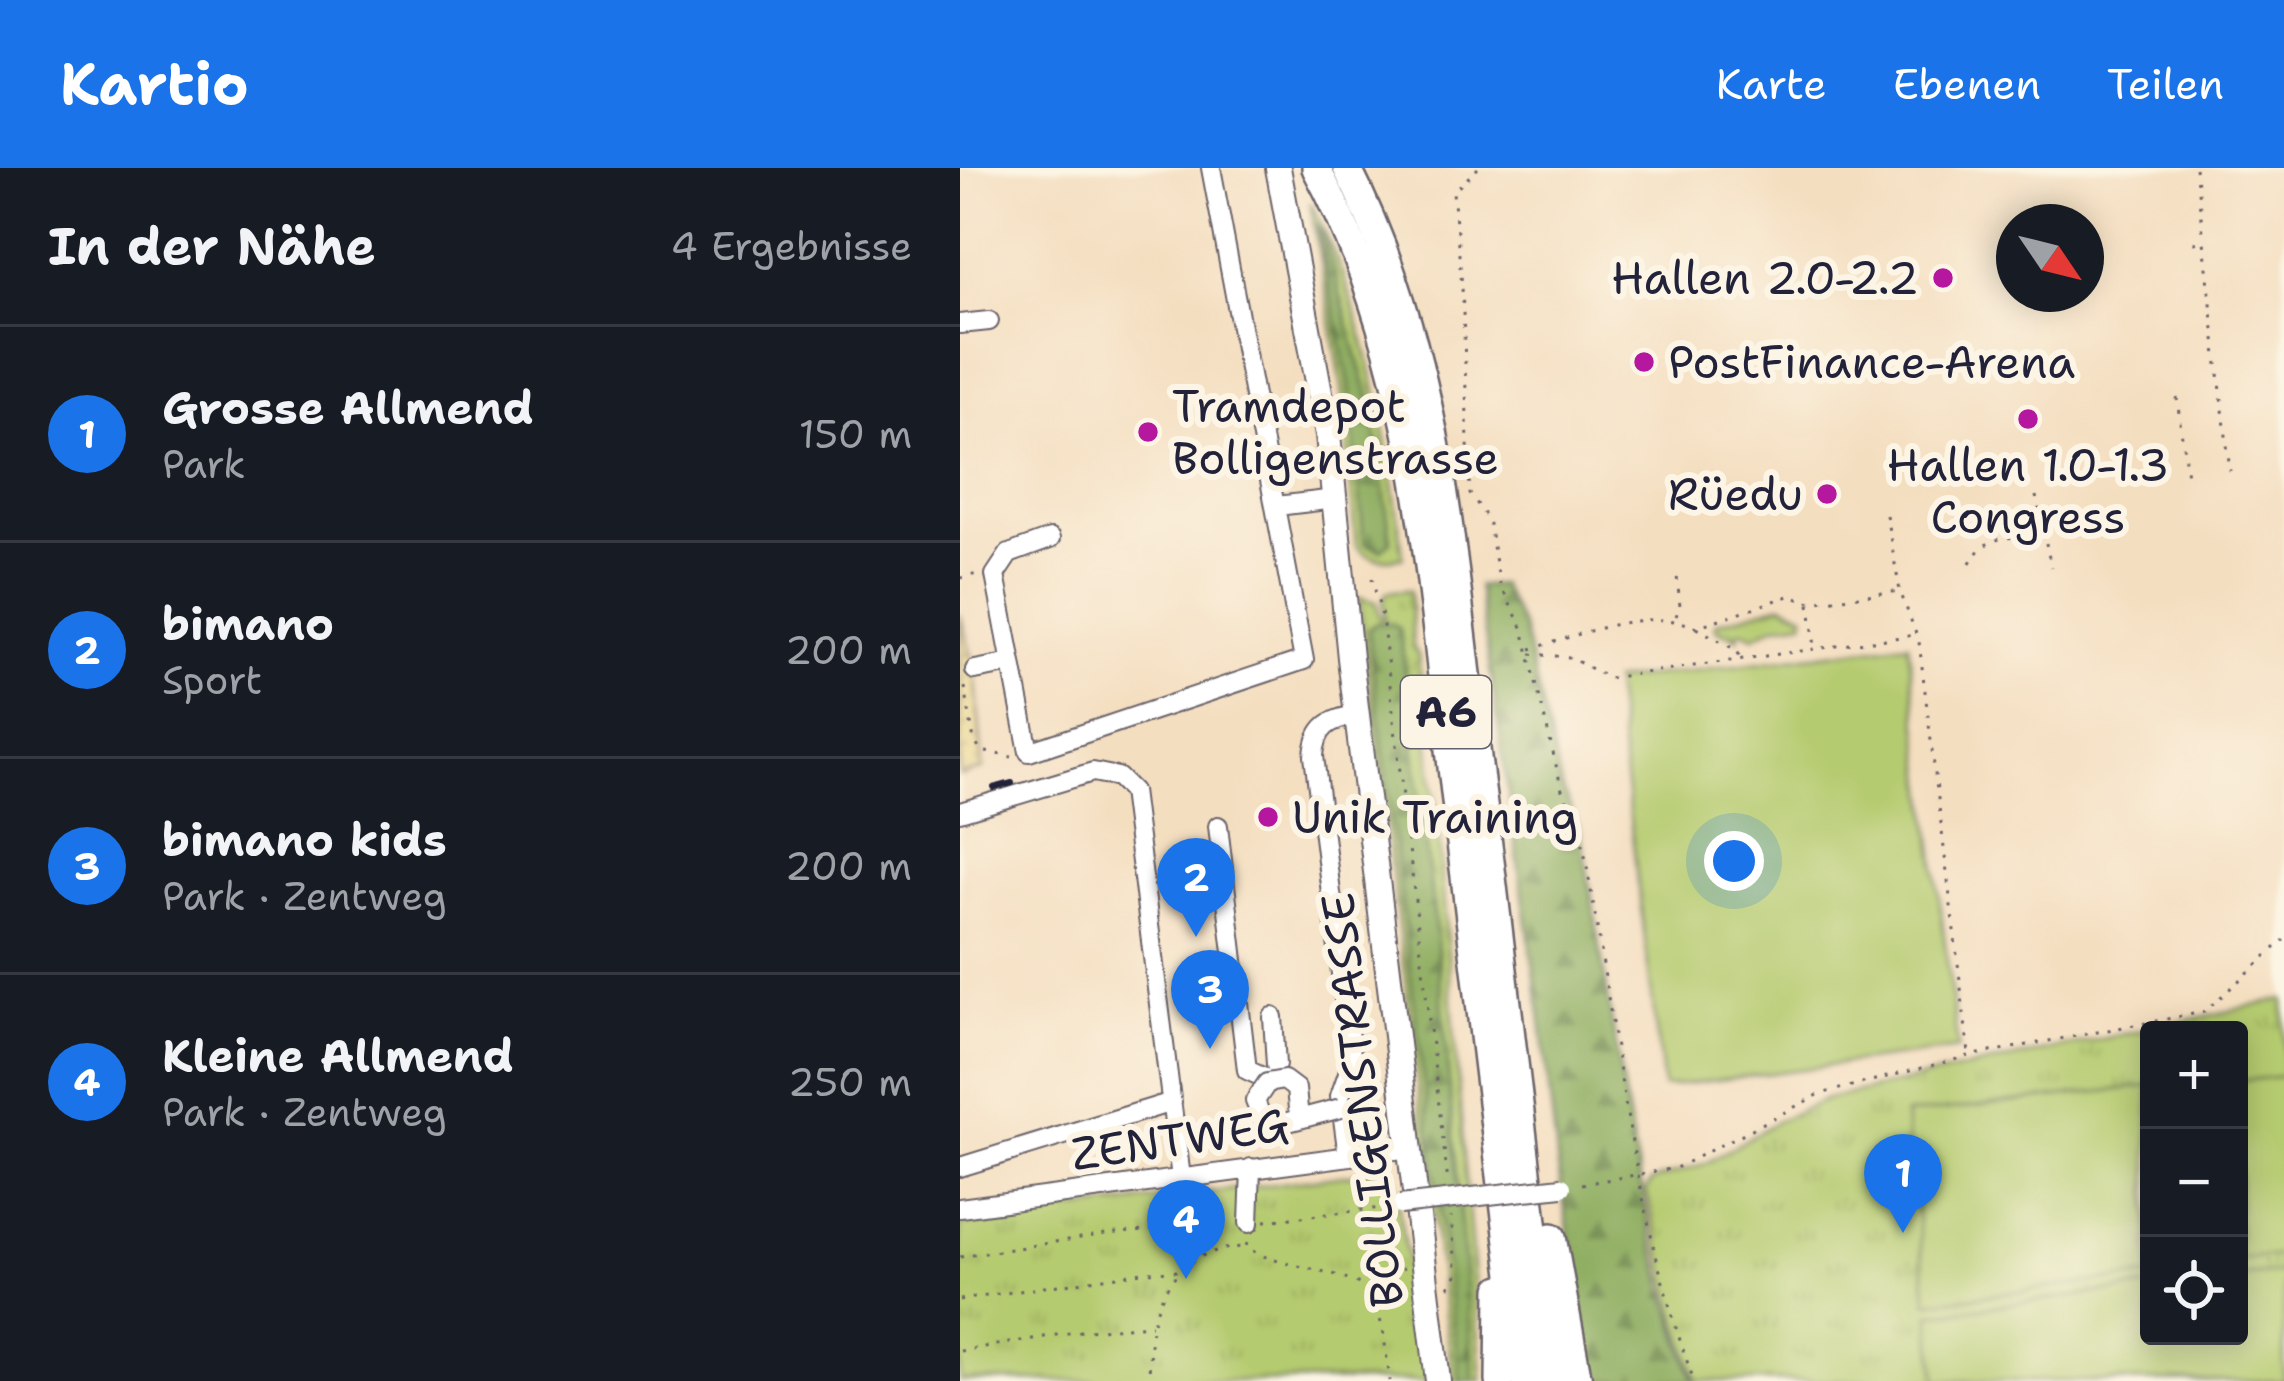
<!DOCTYPE html>
<html lang="de">
<head>
<meta charset="utf-8">
<style>
  body { margin:0; font-family:"Shantell Sans",sans-serif; background:#20242c; color:#f1f3f6 }
  .controls { position:absolute; right:36px; bottom:36px; display:grid; overflow:hidden; border-radius:12px; box-shadow:0 6px 30px #0003 }
  .controls button { width:108px; height:108px; display:grid; place-items:center; padding:0; border:0; border-bottom:3px solid #363941; background:#171b24; color:#f1f3f6; font:60px sans-serif }
  .compass { position:absolute; left:1036px; top:36px; width:108px; height:108px; border-radius:50%; background:#171b24; box-shadow:0 6px 30px #0003; rotate:125deg }
  .you { position:absolute; left:774px; top:693px; width:42px; height:42px; margin:-30px; border:9px solid #fff; border-radius:50%; background:#1a73e8; box-shadow:0 0 0 18px #1a73e833 }
  .badge { display:grid; place-items:center; width:78px; height:78px; border-radius:50%; background:#1a73e8; color:#fff; font-size:39px; font-weight:700 }
  .pin { position:absolute; translate:-50% -99px; filter:drop-shadow(0 3px 6px #0008) }
  .pin::after { content:''; position:absolute; top:63px; width:42px; height:36px; background:inherit; clip-path:polygon(0 0,100% 0,50% 100%) }
  .list { margin:0; padding:0; list-style:none }
  h2 { display:flex; justify-content:space-between; align-items:center; height:156px; margin:0; padding:0 48px; font-size:51px }
  h2 small { font-size:39px; font-weight:400; color:#9ea1a6 }
  .list li { display:grid; grid-template-columns:78px 1fr auto; gap:36px; align-items:center; box-sizing:border-box; height:216px; padding:0 48px; border-top:3px solid #363941 }
  .list b { display:block; font-size:45px; white-space:nowrap }
  .list p { margin:0; font-size:39px; white-space:nowrap; color:#9ea1a6 }
  .list em { font-size:39px; font-style:normal; color:#9ea1a6 }
  .icon { flex:none; width:66px; height:66px; fill:none; stroke:currentColor; stroke-width:2; stroke-linecap:round; stroke-linejoin:round }
  .map { position:relative; flex:none; width:1324px; height:1213px; overflow:hidden }
  header { display:flex; align-items:center; gap:72px; box-sizing:border-box; height:168px; padding:0 60px; background:#1a73e8; color:#fff }
  header strong { font-size:57px }
  nav { display:flex; gap:66px; margin-inline-start:auto; font-size:42px }
  main { display:flex }
  aside { flex:1; background:#171b24 }
  .map>svg:first-child { display:block }
  .grass { fill:url(#grass-tufts); stroke:#6c7655; stroke-width:3; fill-rule:evenodd }
  .forest { fill:url(#forest-firs); stroke:#59684e; stroke-width:3 }
  .sand { fill:url(#sand-dots); stroke:#887e6c; stroke-width:3 }
  .garden { fill:#b5cb6f; stroke:#6c7655; stroke-width:3 }
  .lines { fill:none; stroke-linecap:round; stroke-linejoin:round }
  .minor-casing { stroke:#6c646a; stroke-width:22 }
  .major-casing { stroke:#6c646a; stroke-width:28 }
  .highway-casing { stroke:#6c646a; stroke-width:32 }
  .path { stroke:#6c646a; stroke-width:3; stroke-dasharray:3 9; stroke-linecap:butt }
  .minor { stroke:#fff; stroke-width:18 }
  .major { stroke:#fff; stroke-width:24 }
  .highway { stroke:#fff; stroke-width:27 }
  .rail { stroke:#22223b; stroke-width:6 }
  .minor-bridge-casing { stroke:#6c646a; stroke-width:22; stroke-linecap:butt }
  .minor-bridge { stroke:#fff; stroke-width:18 }
  .poi-dot { fill:#b5179e; stroke:#fcf5e5; stroke-width:4.5 }
  .labels { text-anchor:middle; dominant-baseline:central; stroke-width:12; stroke-linejoin:round; paint-order:stroke }
  .shield { fill:#fcf5e5; stroke:#63616e; stroke-width:3 }
  .shield-label { font-size:42px; font-weight:bold; fill:#22223b }
  .poi-label { font-size:45px; fill:#22223b; stroke:#fcf5e5; text-anchor:start }
  .street-label { font-size:45px; fill:#22223b; stroke:#fcf5e5 }
</style>
</head>
<body>
<header>
<strong>Kartio</strong>
<nav><a>Karte</a><a>Ebenen</a><a>Teilen</a></nav>
</header>
<main>
<aside>
<h2>In der Nähe<small>4 Ergebnisse</small></h2>
<ul class="list">
<li><span class="badge">1</span><div><b>Grosse Allmend</b><p>Park</p></div><em>150 m</em></li>
<li><span class="badge">2</span><div><b>bimano</b><p>Sport</p></div><em>200 m</em></li>
<li><span class="badge">3</span><div><b>bimano kids</b><p>Park · Zentweg</p></div><em>200 m</em></li>
<li><span class="badge">4</span><div><b>Kleine Allmend</b><p>Park · Zentweg</p></div><em>250 m</em></li>
</ul>
</aside>
<div class="map">
<svg width="1324" height="1213" viewBox="0 0 1324 1213">
  <defs>
    <pattern id="grass-tufts" width="24" height="20" patternUnits="userSpaceOnUse" patternTransform="scale(3)"><rect width="24" height="20" fill="#b5cb6f"/><path d="M3 7l-1-3M5 7V3M7 7l1-3M15 17l-1-3M17 17v-4M19 17l1-3" fill="none" stroke="#9bae61"/></pattern>
    <pattern id="forest-firs" width="22" height="20" patternUnits="userSpaceOnUse" patternTransform="scale(3)"><rect width="22" height="20" fill="#90af62"/><path d="M5 1l3.5 6h-7zM16 11l3.5 6h-7z" fill="#758e52"/></pattern>
    <pattern id="sand-dots" width="8" height="8" patternUnits="userSpaceOnUse" patternTransform="scale(3)"><rect width="8" height="8" fill="#eeda9e"/><path d="M2 2h.1M6 6h.1" fill="none" stroke="#ccbb89" stroke-width="1.8" stroke-linecap="round"/></pattern>
  </defs>
  <rect width="100%" height="100%" fill="#fcf5e5"/>
  <filter id="ink" filterUnits="userSpaceOnUse"><feTurbulence type="fractalNoise" baseFrequency=".00833" numOctaves="2"/><feDisplacementMap in="SourceGraphic" scale="24" xChannelSelector="R" yChannelSelector="G"/><feConvolveMatrix kernelMatrix="1 2 1 2 8 2 1 2 1" color-interpolation-filters="sRGB"/></filter>
  <filter id="wash" filterUnits="userSpaceOnUse"><feTurbulence type="fractalNoise" baseFrequency=".004" numOctaves="4" result="noise"/><feDisplacementMap in="SourceGraphic" scale="48" xChannelSelector="R" yChannelSelector="G"/><feGaussianBlur stdDeviation="2.7" result="paint"/><feColorMatrix in="noise" values="0 0 0 0 0 0 0 0 0 0 0 0 0 0 0 0 0 1.4 0 .05"/><feComposite in="paint" operator="in"/></filter>
  <g filter="url(#wash)">
    <rect width="100%" height="100%" fill="#f4dec0"/>
    <path class="grass" d="M350,34C407,143 428,268 443,389C423,393 410,393 396,377L382,217Z
      M450,422L453,479L458,487L476,638L522,1213H493L399,430L416,434L420,450L425,451L423,432L427,424Z
      M822,436L845,446L844,453L816,457L794,468L783,463L776,465L778,470L756,461V455Z
      M1324,831V1213H737L717,1150L686,1022L692,1013L747,995L817,953L867,931ZM1189,862H1279V1168H1189Z
      M415,1003L435,1015L449,1106L456,1116L469,1213H0V1057Z"/>
    <path class="forest" d="M357,58L362,63L413,243L431,373L421,382L404,375L389,215Z
      M540,417L563,461L602,622L620,661C654,845 671,1035 734,1213H633L598,999L580,844L518,418Z
      M417,455L433,456L440,462L477,772L514,1213H500L408,461Z"/>
    <path class="sand" d="M0,446L15,502L23,601L0,608Z"/>
    <path class="garden" d="M948,475L998,881L703,919L653,513Z
      M1324,908V1087L1279,1092V913Z
      M1189,918V1108L968,1134L945,947Z
      M1324,1104V1213H977L970,1146L1189,1119V1168H1279V1109Z"/>
  </g>
  <g filter="url(#ink)">
    <g class="lines">
      <defs>
        <path id="minor" d="M0,156L29,153
          M317,338L375,331
          M90,371L49,386L35,407L69,584L344,492L251,0
          M15,502L52,495
          M0,644L133,604L158,609L172,623L221,1010
          M258,658L287,902L309,912
          M313,849L316,897
          M388,988L380,928L392,894L354,588C356,558 370,551 397,547
          M0,999L212,934
          M0,1040L450,980
          M289,1055L291,1000"/>
        <path id="major" d="M318,0L368,267L390,490L478,1213"/>
        <path id="highway" d="M356,0C457,187 469,401 493,608C517,810 541,1011 566,1213
          M387,0C479,181 490,374 515,573C542,786 567,999 592,1213
          M592,1069L618,1213
          M540,1213L541,1121"/>
      </defs>
      <use href="#minor" class="minor-casing"/>
      <use href="#major" class="major-casing"/>
      <use href="#highway" class="highway-casing"/>
      <path class="path" d="M518,0L493,24L502,118L510,326L528,351L540,417L563,461L602,622L620,661C655,845 669,1035 734,1213
        M1235,0L1244,71
        M1234,75L1244,73L1270,303
        M1217,230L1227,308
        M1076,328L1091,399
        M926,347L940,423L959,474L1009,886
        M1010,395C1027,364 1052,370 1085,369
        M0,410L18,406
        M412,410L422,449L488,1015
        M850,436L855,480
        M716,448L720,438L717,408
        M737,460L776,482L782,491
        M571,481C621,467 686,438 736,459L829,428L850,434L940,423
        M571,486L609,489L648,510L955,467
        M5,519L14,573L21,583L52,589
        M622,1016L716,1000L860,926L1009,888L1244,844L1324,772
        M305,1053L421,1040
        M287,1075L286,1079C323,1103 374,1097 411,1123L423,1161L430,1213
        M0,1089L146,1066L272,1056
        M489,1119L497,1107L491,1049
        M413,1121L430,1105L444,1100
        M0,1132L183,1104L218,1103
        M0,1183L127,1162L191,1157
        M190,1213C185,1145 206,1081 284,1079"/>
      <use href="#minor" class="minor"/>
      <use href="#major" class="major"/>
      <use href="#highway" class="highway"/>
      <path class="rail" d="M34,620L52,615"/>
      <defs>
        <path id="minor-bridge" d="M338,941L336,921L324,912L307,915L295,933L302,950L320,956L381,940
          M440,1037L602,1019"/>
      </defs>
      <use href="#minor-bridge" class="minor-bridge-casing"/>
      <use href="#minor-bridge" class="minor-bridge"/>
    </g>
  </g>
  <g class="poi-dot">
    <circle cx="983" cy="110" r="12"/>
    <circle cx="684" cy="194" r="12"/>
    <circle cx="1068" cy="251" r="12"/>
    <circle cx="188" cy="264" r="12"/>
    <circle cx="867" cy="326" r="12"/>
    <circle cx="308" cy="649" r="12"/>
  </g>
  <g class="labels">
    <rect class="shield" x="441" y="508" width="90" height="72" rx="9"/>
    <g class="shield-label">
      <text x="486" y="544">A6</text>
    </g>
    <g class="poi-label">
      <text x="959" y="110" text-anchor="end">Hallen 2.0-2.2</text>
      <text x="708" y="194">PostFinance-Arena</text>
      <text x="212" y="238">Tramdepot<tspan x="212" dy="52">Bolligenstrasse</tspan></text>
      <text x="1068" y="297" text-anchor="middle">Hallen 1.0-1.3<tspan x="1068" dy="52">Congress</tspan></text>
      <text x="843" y="326" text-anchor="end">Rüedu</text>
      <text x="332" y="649">Unik Training</text>
    </g>
    <g class="street-label">
      <text transform="translate(402 932) rotate(-97)">BOLLIGENSTRASSE</text>
      <text transform="translate(220 971) rotate(-8)">ZENTWEG</text>
    </g>
  </g>
</svg>
<div class="controls">
<button>+</button>
<button>−</button>
<button><svg class="icon" aria-label="locate" viewBox="0 0 24 24"><circle cx="12" cy="12" r="6"/><path d="M12 2v4M12 18v4M2 12h4M18 12h4"/></svg></button>
</div>
<svg class="compass" viewBox="-18 -18 36 36"><path d="M0-13l5 13h-10z" fill="#e53935"/><path d="M0 13l5-13h-10z" fill="#9ea1a6"/></svg>
<div class="you"></div>
<div class="pin badge" style="left:943px;top:1065px">1</div>
<div class="pin badge" style="left:236px;top:769px">2</div>
<div class="pin badge" style="left:250px;top:881px">3</div>
<div class="pin badge" style="left:226px;top:1111px">4</div>
</div>
</main>
</body>
</html>
